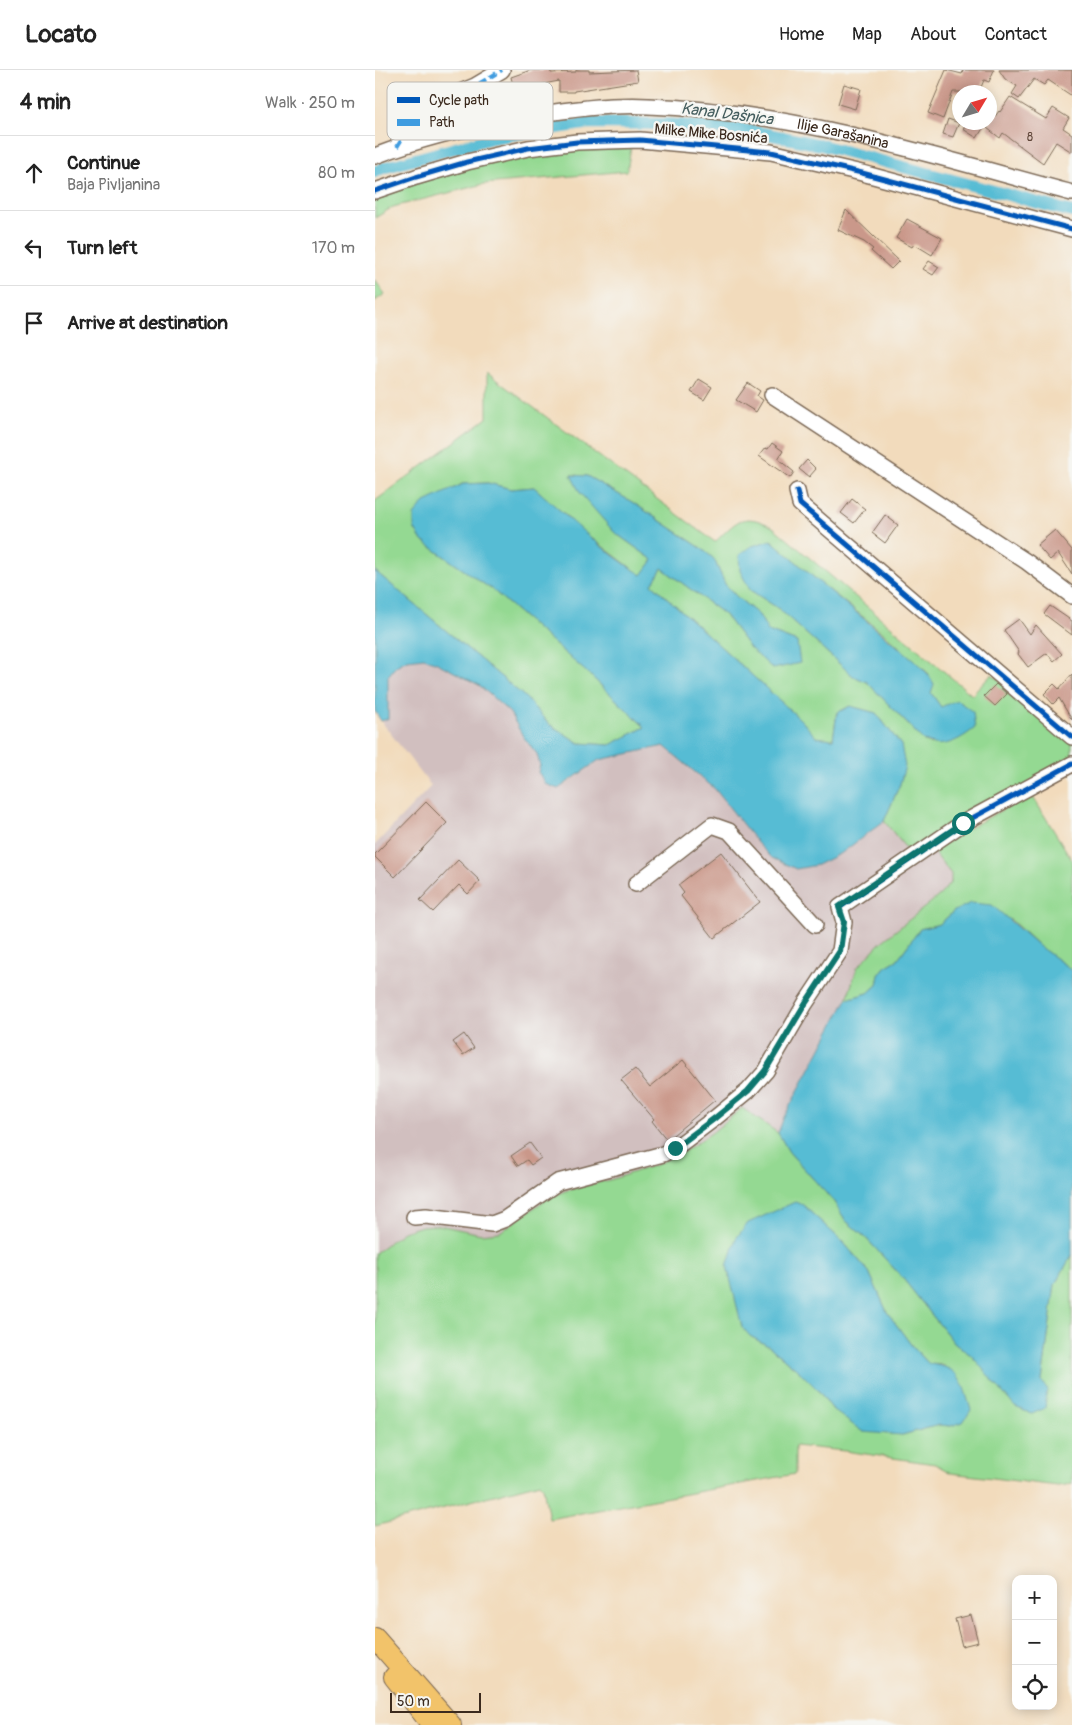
<!DOCTYPE html>
<html lang="en">
<head>
<meta charset="utf-8">
<style>
  body { margin:0; font-family:Pangolin,sans-serif; background:#f2f2f2; color:#222 }
  .controls { position:absolute; right:15px; bottom:15px; display:grid; overflow:hidden; border-radius:10px; box-shadow:0 2px 12px #0003 }
  .controls button { width:45px; height:45px; display:grid; place-items:center; padding:0; border:0; border-bottom:1px solid #e0e0e0; background:#fff; color:#222; font:25px sans-serif }
  .compass { position:absolute; left:577px; top:15px; width:45px; height:45px; border-radius:50%; background:#fff; box-shadow:0 2px 12px #0003; rotate:52deg }
  .scale { position:absolute; left:15px; bottom:12px; width:91px; box-sizing:border-box; padding-left:5px; border:2px solid #3b2a1e; border-top:0; font-size:14px; line-height:18px; white-space:nowrap; color:#3b2a1e; -webkit-text-stroke:4px #f6f6f2; paint-order:stroke }
  .stop { position:absolute; width:15px; height:15px; margin:-11px; border:4px solid #0f766e; border-radius:50%; background:#fff }
  .stop.end { background:#0f766e; border-color:#fff; box-shadow:0 1px 5px #0008 }
  .list { margin:0; padding:0; list-style:none }
  h2 { display:flex; justify-content:space-between; align-items:center; height:65px; margin:0; padding:0 20px; font-size:21px }
  h2 small { font-size:16px; font-weight:400; color:#767676 }
  .list li { display:grid; grid-template-columns:32px 1fr auto; gap:15px; align-items:center; box-sizing:border-box; height:75px; padding:0 20px; border-top:1px solid #e0e0e0 }
  .list b { display:block; font-size:19px; white-space:nowrap }
  .list p { margin:0; font-size:16px; white-space:nowrap; color:#767676 }
  .list em { font-size:16px; font-style:normal; color:#767676 }
  .icon { flex:none; width:28px; height:28px; fill:none; stroke:currentColor; stroke-width:2; stroke-linecap:round; stroke-linejoin:round }
  .map { position:relative; flex:none; width:697px; height:1655px; overflow:hidden }
  header { display:flex; align-items:center; gap:30px; box-sizing:border-box; height:70px; padding:0 25px; background:#fff; border-bottom:1px solid #e0e0e0 }
  header strong { font-size:24px }
  nav { display:flex; gap:28px; margin-inline-start:auto; font-size:18px }
  main { display:flex }
  aside { flex:1; background:#fff }
  .map>svg:first-child { display:block }
  .industrial { fill:#d1bfbf }
  .green { fill:#94d992; stroke:#688258; fill-rule:evenodd }
  .water { fill:#56bcd4; stroke:#487379 }
  .lines { fill:none; stroke-linecap:round; stroke-linejoin:round }
  .canal { stroke:#56bcd4; stroke-width:12 }
  .building { fill:#ca988a }
  .minor-casing { stroke:#7b6855; stroke-width:18 }
  .major-casing { stroke:#7b6855; stroke-width:22 }
  .minor { stroke:#fff; stroke-width:15 }
  .major { stroke:#f2c36a; stroke-width:20 }
  .quiet { stroke:#3f9ce0; stroke-width:4; stroke-dasharray:8 4; stroke-linecap:butt }
  .cycleway-casing { stroke:#f6f6f2; stroke-width:8 }
  .cycleway { stroke:#0057b8; stroke-width:5 }
  .route { stroke:#0f766e; stroke-width:6 }
  .labels { text-anchor:middle; dominant-baseline:central; stroke-width:4.5; stroke-linejoin:round; paint-order:stroke }
  .number-label { font-size:12px; fill:#5f4639 }
  .street-label { font-size:15px; fill:#3b2a1e; stroke:#f6f6f2 }
  .water-label { font-size:16px; font-style:italic; fill:#445d5e; stroke:#f6f6f2 }
  .key { fill:#f6f6f2; stroke:#beb9b2; stroke-width:1 }
  .key-label { font-size:14px; fill:#3b2a1e }
</style>
</head>
<body>
<header>
<strong>Locato</strong>
<nav><a>Home</a><a>Map</a><a>About</a><a>Contact</a></nav>
</header>
<main>
<aside>
<h2>4 min<small>Walk · 250 m</small></h2>
<ul class="list">
<li><svg class="icon" aria-label="ahead" viewBox="0 0 24 24"><path d="M12 20V5M6 11l6-6 6 6"/></svg><div><b>Continue</b><p>Baja Pivljanina</p></div><em>80 m</em></li>
<li><svg class="icon" aria-label="left" viewBox="0 0 24 24"><path d="M17 20v-9H6M10 6l-5 5 5 5"/></svg><div><b>Turn left</b></div><em>170 m</em></li>
<li><svg class="icon" aria-label="arrive" viewBox="0 0 24 24"><path d="M6 21V4h12l-3 4 3 4H6"/></svg><div><b>Arrive at destination</b></div></li>
</ul>
</aside>
<div class="map">
<svg width="697" height="1655" viewBox="0 0 697 1655">
  <rect width="100%" height="100%" fill="#f6f6f2"/>
  <filter id="ink" filterUnits="userSpaceOnUse"><feTurbulence type="fractalNoise" baseFrequency=".02" numOctaves="2"/><feDisplacementMap in="SourceGraphic" scale="10" xChannelSelector="R" yChannelSelector="G"/><feConvolveMatrix kernelMatrix="1 2 1 2 8 2 1 2 1" color-interpolation-filters="sRGB"/></filter>
  <filter id="wash" filterUnits="userSpaceOnUse"><feTurbulence type="fractalNoise" baseFrequency=".0096" numOctaves="4" result="noise"/><feDisplacementMap in="SourceGraphic" scale="20" xChannelSelector="R" yChannelSelector="G"/><feGaussianBlur stdDeviation="1.12" result="paint"/><feColorMatrix in="noise" values="0 0 0 0 0 0 0 0 0 0 0 0 0 0 0 0 0 1.4 0 .05"/><feComposite in="paint" operator="in"/></filter>
  <g filter="url(#wash)">
    <rect width="100%" height="100%" fill="#f2dbbc"/>
    <path class="industrial" d="M49,588L62,593L104,615L135,643L149,668L162,684L165,696L163,702L171,714L190,715L224,690L289,676L340,719L384,775L397,788L421,799L442,795L468,782L509,751L534,781H558L576,804V812L565,825L504,874L482,898L472,929L409,1047L403,1063L366,1039L338,1062L307,1083L280,1095L238,1109L190,1121L170,1130L125,1162L106,1164L64,1155L28,1162L0,1183V775L56,716L6,651L13,648V606L21,596L32,590Z"/>
    <path class="green" d="M202,76L256,77L252,101L109,114L18,137L0,148V125L95,96Z
      M0,210L10,224L0,231Z
      M112,303L340,472C362,451 367,441 398,457L597,625L617,604L697,672V689L534,782L509,751L525,714L526,675L501,643L475,636L462,643L458,669L441,668L426,650L277,514L287,498L350,545L375,578L422,572L393,561L384,545L362,527L350,514L339,489L326,478L257,432L212,406L196,405L239,462L278,490L267,506L203,458L190,444L178,435L159,417L136,419L113,413L87,414L71,423L47,471L119,521L216,606L270,657L235,675L204,673L174,654L150,627L0,501V431L112,348ZM396,470L443,511L512,566L553,603L556,623L566,637L556,675L548,670L492,612L478,606L404,539L375,520Z
      M656,724L697,790V900L665,877L636,850L579,841L565,854L545,859L522,890L510,897L504,905L502,915L493,923L472,929L482,898L504,874L565,825L576,812V804L558,781L596,757Z
      M367,1038L403,1063L414,1082L459,1132L471,1151L490,1167L526,1206L580,1274L596,1285L610,1301L667,1311L680,1214L697,1185V1414L683,1416L576,1403L560,1394L470,1381L420,1376V1404L174,1449L168,1417L165,1413L0,1456V1183L28,1162L47,1156L64,1155L106,1164L125,1162L170,1130L190,1121L238,1109L280,1095L307,1083L338,1062ZM428,1135L468,1172L494,1202L512,1242L537,1276L554,1294L568,1295L576,1356L564,1355L527,1365L458,1340L443,1320L426,1303L395,1277L375,1266Z"/>
    <path class="water" d="M196,405L212,406L257,432L326,478L339,489L350,514L362,527L384,545L393,561L422,572L425,593L398,599L375,578L350,545L287,498L277,514L426,650L441,667L458,669L462,643L475,636L501,643L526,675L530,696L525,714L509,751L468,782L442,795L421,799L397,788L384,775L340,719L289,676L224,690L183,719L171,714L163,702L165,696L162,684L149,668L135,643L104,615L62,593L49,588L32,590L21,596L13,606V649L6,651L0,641V501L150,627L174,654L204,673L235,675L270,657L216,606L119,521L47,471L39,458V445L50,432L88,414L113,413L136,419L159,417C194,448 227,481 267,505L278,490L239,462L205,423Z
      M396,470L443,511L539,590L553,604L559,614L556,623L566,637L582,630L598,642L600,658C585,670 566,681 548,670L492,612L478,606L404,539L375,520L365,501L364,485L377,476Z
      M596,833L617,835L665,877L697,900V1185L680,1214L667,1311L672,1320L670,1338L657,1344L640,1337L596,1285L580,1274L526,1206L490,1167L471,1151L459,1132L414,1082L403,1063L409,1047L472,929L493,923L502,915L504,905L510,897L522,890L545,859L565,854L579,841Z
      M420,1132L428,1135L468,1172L494,1202L512,1242L537,1276L554,1294C587,1297 587,1312 596,1340L588,1352L576,1356L564,1355L527,1365L488,1362L458,1340L443,1320L426,1303L395,1277L375,1266L367,1257L352,1196L361,1168L373,1153Z"/>
    <g class="lines">
      <path class="canal" d="M0,102L8,98L117,68L215,53L291,54L378,61L446,75L697,142"/>
    </g>
    <g id="blocks">
      <path class="building" d="M156,0H175L176,3L201,2V0H214V2L261,0L263,11L199,21V22H184V11L158,16L160,24L134,29L135,33L120,37V35L99,43L94,29L111,20L112,22L138,15L136,7Z
        M571,0L587,4L588,1L586,0H619L614,12L609,10L604,22H578L568,49L553,43Z
        M624,0H697V26L673,10L669,15L659,9L644,29L637,24L642,16L630,9Z
        M469,14L486,19L480,39L463,34Z
        M635,27L671,49L678,38L694,48L688,58L697,64V82L681,72L668,93L628,63L625,68L612,58L624,41L625,42Z
        M573,49L584,53L578,67L568,64Z
        M592,52H612L602,68L588,59Z
        M471,140L524,191L516,199L496,181L498,179L489,172L463,160Z
        M532,149L567,168L557,185L539,174L537,177L521,168Z
        M554,191L564,197L558,205L548,199Z
        M324,309L337,317L329,330L316,322Z
        M373,313L385,321L382,326L388,330L381,342L361,330Z
        M397,373L408,381L403,389L419,402L415,408L384,386L390,378L393,379Z
        M432,390L441,399L434,407L424,399Z
        M477,429L490,439L479,453L466,443Z
        M510,445L523,455L510,473L497,463Z
        M680,460L697,480V504L683,483L675,490L662,475Z
        M675,536L697,551V565L669,544Z
        M644,549L655,564L661,555L687,584L679,591L672,583L653,597L643,584L644,582L629,560Z
        M697,604V650L684,628L678,634L669,624L679,614L684,619Z
        M621,614L632,624L620,636L609,626Z
        M51,732L72,753L20,807L0,787V784Z
        M346,782L385,832L339,868L306,826L309,823L303,815Z
        M83,790L105,811L93,824L84,815L58,842L45,830Z
        M89,964L99,978L88,985L78,972Z
        M308,990L340,1030L292,1070L277,1051L279,1049L246,1010L260,999L275,1017Z
        M155,1073L166,1088L156,1095L152,1090L143,1096L136,1086Z
        M596,1545L603,1572L587,1576L580,1549Z"/>
    </g>
  </g>
  <g filter="url(#ink)">
    <use href="#blocks" fill-opacity="0" stroke="#7b6855" stroke-width="1"/>
    <g class="lines">
      <defs>
        <g id="minor">
          <path d="M22,77L41,46L54,35L100,16L127,0"/>
          <path id="s1" d="M0,86C52,66 106,54 161,45C198,39 236,34 273,36C418,41 558,86 697,123"/>
          <path d="M0,121L41,107L92,92L153,78L202,72L265,70L396,82L487,103L697,159"/>
          <path d="M397,325L652,492L697,526"/>
          <path d="M422,421L425,434L697,667"/>
          <path d="M261,814L337,755L354,761L440,855"/>
          <path d="M39,1147L51,1146L117,1154L130,1149L183,1112L288,1084L300,1078L340,1048L373,1021L391,1001L430,934L465,881L469,852L465,837L588,753L697,694"/>
        </g>
        <path id="major" d="M0,1568L76,1655
          M19,1607L57,1655"/>
      </defs>
      <use href="#minor" class="minor-casing"/>
      <use href="#major" class="major-casing"/>
      <use href="#minor" class="minor"/>
      <use href="#major" class="major"/>
      <path class="quiet" d="M22,77L41,46L54,35L100,16L127,0"/>
      <defs>
        <path id="cycleway" d="M0,121L41,107L92,92L153,78L202,72L265,70L396,82L487,103L697,159
          M422,421L425,434L697,667
          M465,837L588,753L697,694"/>
      </defs>
      <use href="#cycleway" class="cycleway-casing"/>
      <use href="#cycleway" class="cycleway"/>
    </g>
  </g>
  <g class="lines" filter="url(#ink)">
    <path class="route" d="M300,1078L340,1048L373,1021L390,1001L430,934L465,881L469,852L464,837L588,753"/>
  </g>
  <g class="labels">
    <g class="number-label">
      <text x="655" y="67">8</text>
    </g>
    <g class="street-label">
      <text transform="translate(336 64) rotate(5)">Milke Mike Bosnića</text>
      <text stroke="none"><textPath href="#s1" startOffset="476">Ilije Garašanina</textPath></text>
    </g>
    <g class="water-label">
      <text transform="translate(352 44) rotate(7)">Kanal Dašnica</text>
    </g>
  </g>
  <rect x="12" y="12" width="166" height="58" rx="8" class="key"/>
  <rect x="22" y="27" width="23" height="6" fill="#0057b8"/>
  <rect x="22" y="49" width="23" height="7" fill="#3f9ce0"/>
  <g class="key-label">
    <text x="54" y="35">Cycle path</text>
    <text x="54" y="57">Path</text>
  </g>
</svg>
<div class="controls">
<button>+</button>
<button>−</button>
<button><svg class="icon" aria-label="locate" viewBox="0 0 24 24"><circle cx="12" cy="12" r="6"/><path d="M12 2v4M12 18v4M2 12h4M18 12h4"/></svg></button>
</div>
<svg class="compass" viewBox="-18 -18 36 36"><path d="M0-13l5 13h-10z" fill="#e53935"/><path d="M0 13l5-13h-10z" fill="#767676"/></svg>
<div class="scale">50 m</div>
<div class="stop" style="left:588px;top:753px"></div>
<div class="stop end" style="left:300px;top:1078px"></div>
</div>
</main>
</body>
</html>
